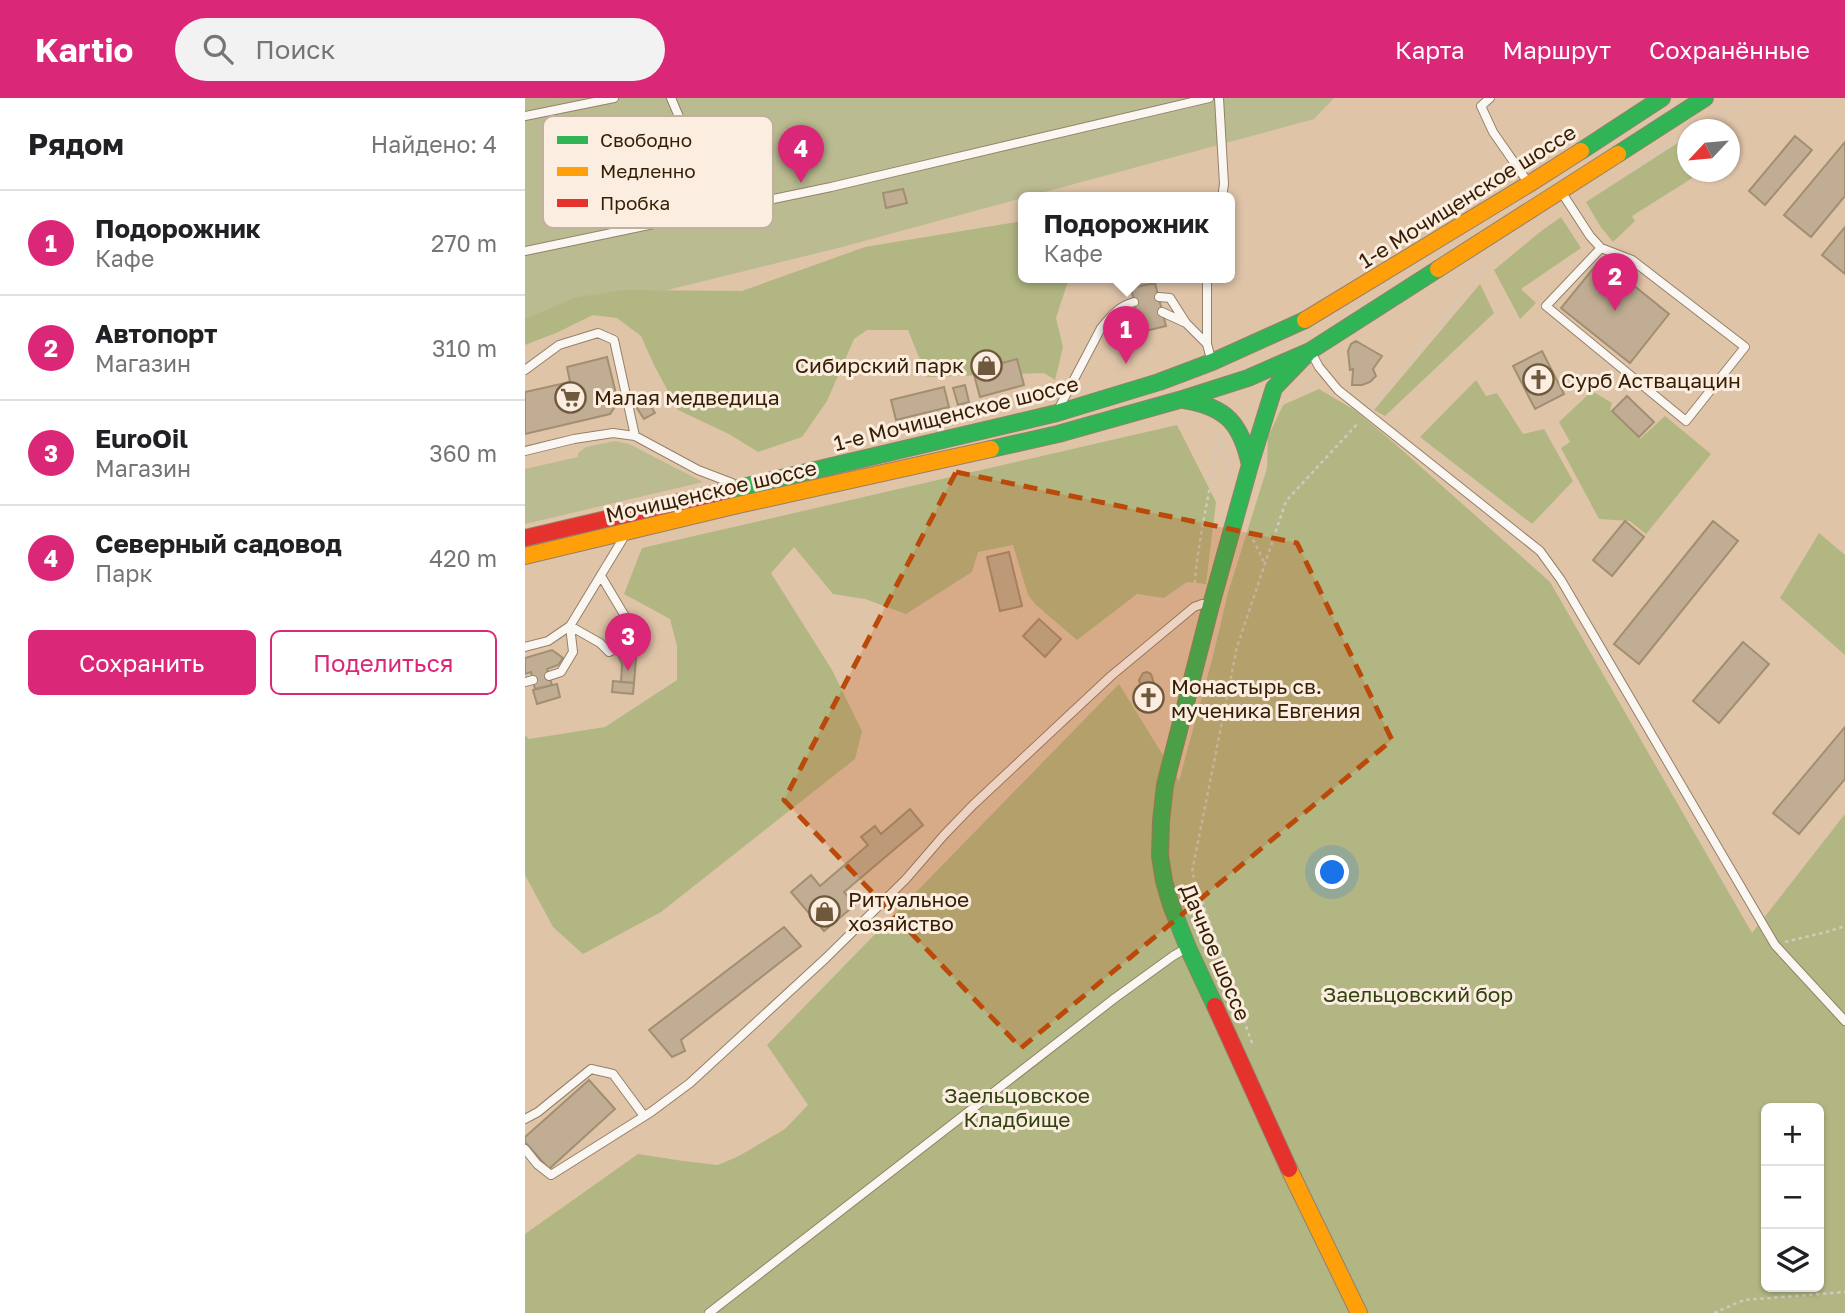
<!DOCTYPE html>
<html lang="ru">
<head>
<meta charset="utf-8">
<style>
  body { margin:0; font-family:"Golos Text",sans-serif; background:#f2f2f2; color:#202124 }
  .controls { position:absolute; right:21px; bottom:21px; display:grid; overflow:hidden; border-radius:10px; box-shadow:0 2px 5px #0004 }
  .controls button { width:63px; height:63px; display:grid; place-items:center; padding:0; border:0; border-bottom:2px solid #e0e0e0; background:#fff; color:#202124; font:35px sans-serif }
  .compass { position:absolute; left:1152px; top:21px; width:63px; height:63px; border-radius:50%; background:#fff; box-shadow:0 2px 5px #0004; rotate:244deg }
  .you { position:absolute; left:808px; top:775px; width:24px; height:24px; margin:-18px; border:5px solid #fff; border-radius:50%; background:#1a73e8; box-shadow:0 0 0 10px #1a73e833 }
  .badge { display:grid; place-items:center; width:46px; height:46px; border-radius:50%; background:#db2777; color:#fff; font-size:23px; font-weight:700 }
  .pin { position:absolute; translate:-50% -58px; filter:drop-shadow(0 2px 4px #0008) }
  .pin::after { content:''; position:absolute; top:37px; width:24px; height:21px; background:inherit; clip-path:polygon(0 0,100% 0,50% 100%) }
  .popup { position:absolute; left:493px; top:94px; width:217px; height:91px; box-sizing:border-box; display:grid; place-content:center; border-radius:10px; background:#fff; filter:drop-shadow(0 2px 5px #0005); font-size:23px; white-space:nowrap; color:#757577 }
  .popup b { font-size:26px; color:#202124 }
  .popup::after { content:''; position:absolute; left:50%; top:100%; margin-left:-14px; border:14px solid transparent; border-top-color:#fff }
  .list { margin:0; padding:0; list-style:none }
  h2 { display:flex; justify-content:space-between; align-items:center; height:91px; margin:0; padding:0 28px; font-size:30px }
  h2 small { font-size:23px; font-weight:400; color:#757577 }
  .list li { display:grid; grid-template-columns:46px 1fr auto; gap:21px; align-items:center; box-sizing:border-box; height:105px; padding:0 28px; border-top:2px solid #e0e0e0 }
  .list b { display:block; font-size:26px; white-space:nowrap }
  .list p { margin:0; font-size:23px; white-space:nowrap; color:#757577 }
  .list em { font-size:23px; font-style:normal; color:#757577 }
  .actions { display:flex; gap:14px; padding:21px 28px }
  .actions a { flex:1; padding:16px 0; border:2px solid #db2777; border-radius:10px; text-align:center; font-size:24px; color:#db2777 }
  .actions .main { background:#db2777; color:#fff }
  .icon { flex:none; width:38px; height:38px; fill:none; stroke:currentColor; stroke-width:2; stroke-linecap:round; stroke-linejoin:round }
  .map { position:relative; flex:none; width:1320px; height:1215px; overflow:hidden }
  header { display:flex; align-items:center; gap:42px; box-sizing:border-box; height:98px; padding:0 35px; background:#db2777; color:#fff }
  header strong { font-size:33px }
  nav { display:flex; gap:38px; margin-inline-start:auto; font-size:24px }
  .search { width:490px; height:63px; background:#f2f2f2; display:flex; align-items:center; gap:18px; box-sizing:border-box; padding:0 24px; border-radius:38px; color:#757577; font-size:26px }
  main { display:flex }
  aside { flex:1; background:#fff }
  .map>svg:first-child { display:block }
  .green { fill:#babb91 }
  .forest { fill:#b2b683; fill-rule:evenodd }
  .building { fill:#c0ad93; stroke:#a28f72; stroke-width:2 }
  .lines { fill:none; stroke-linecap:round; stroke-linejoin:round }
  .lane-casing { stroke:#948069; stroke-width:10 }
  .fast-casing { stroke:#948069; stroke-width:18 }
  .slow-casing { stroke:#948069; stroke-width:18 }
  .jam-casing { stroke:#948069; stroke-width:18 }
  .path { stroke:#d1c8bf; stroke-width:2.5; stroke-dasharray:3.5 3.5; stroke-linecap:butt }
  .lane { stroke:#faf6f2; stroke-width:8 }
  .fast { stroke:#30b455; stroke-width:16 }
  .slow { stroke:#ff9f0a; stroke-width:16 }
  .jam { stroke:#e5322d; stroke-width:16 }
  .marked { fill:#bb4a0a; fill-opacity:0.2; stroke:#bb4a0a; stroke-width:5; stroke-dasharray:14 9; stroke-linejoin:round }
  .labels { text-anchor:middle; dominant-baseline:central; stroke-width:6; stroke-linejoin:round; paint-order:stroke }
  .street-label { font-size:21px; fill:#351e03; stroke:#fbeee1 }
  .poi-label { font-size:21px; fill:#351e03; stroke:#fbeee1; text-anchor:start }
  .park-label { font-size:21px; fill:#30420f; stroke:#fbeee1 }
  .key { fill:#fbeee1; stroke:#c0b09e; stroke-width:2 }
  .key-label { font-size:19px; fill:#351e03 }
</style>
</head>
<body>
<header>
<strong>Kartio</strong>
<div class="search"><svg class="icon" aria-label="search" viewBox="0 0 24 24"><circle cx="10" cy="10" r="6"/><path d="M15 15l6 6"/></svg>Поиск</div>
<nav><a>Карта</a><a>Маршрут</a><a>Сохранённые</a></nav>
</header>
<main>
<aside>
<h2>Рядом<small>Найдено: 4</small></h2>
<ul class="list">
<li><span class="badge">1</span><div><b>Подорожник</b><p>Кафе</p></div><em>270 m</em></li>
<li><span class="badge">2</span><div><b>Автопорт</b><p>Магазин</p></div><em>310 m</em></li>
<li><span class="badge">3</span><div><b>EuroOil</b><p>Магазин</p></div><em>360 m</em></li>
<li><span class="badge">4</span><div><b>Северный садовод</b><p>Парк</p></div><em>420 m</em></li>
</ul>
<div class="actions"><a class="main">Сохранить</a><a>Поделиться</a></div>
</aside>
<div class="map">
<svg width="1320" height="1215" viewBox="0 0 1320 1215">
  <rect width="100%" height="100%" fill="#dfc4a8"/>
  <path class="green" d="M0,0H809L789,21L317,149L0,227Z
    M90,343L104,346L178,384L0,426V371L53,359V355L61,349Z"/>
  <path class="forest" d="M1162,39V74H1177L1107,118L1110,123L1088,144L1075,128L1061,104Z
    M1036,119L1056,150L996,191L1011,205L995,221L969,172L1015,134Z
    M498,123V180H544L531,220L538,249L530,282L519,275L402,279L383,232H342L329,241L302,303L277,339L233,354L204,336L153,312L129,267L116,238L92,220L68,217L31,235L0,247V221L49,200L96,192L217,193L340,149Z
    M955,186L969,215L860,318L849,312Z
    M951,282L961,298L972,295L998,336L1019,331L1048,383L1007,426L895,339Z
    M794,291L831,313L869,345L1025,484L1227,835L1320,716V1215H0V1136L113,1056L158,1063L193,1067L214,1058L260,1031L283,1007L242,947L594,586L654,683L688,558L703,495L742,370L743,339L758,307ZM1241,1010H1294V1189H1241Z
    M1067,293L1087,305L1085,312L1115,341L1140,318L1186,356L1121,436L1105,423L1074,421L1036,350L1045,344L1034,324Z
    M652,327L691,404L681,486L662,484L639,500L612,496L552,542L510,506L503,497L488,447L453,454L447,474L381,516L340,501L308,496L269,449L246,475L307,572L337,633L330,661L136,814L58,856L28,829L0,777V637L4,641L80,629L152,582V548L145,521L99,496L117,450Z
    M1294,435L1320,457V557L1255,500Z"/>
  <path class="building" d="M1270,38L1287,52L1240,107L1224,93Z
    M1320,44V98L1286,139L1259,117Z
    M378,91L382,105L361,110L358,95Z
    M1320,129V176L1297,157Z
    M1076,161L1144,216L1105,265L1036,210Z
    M604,180H629L630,185L606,190Z
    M630,185L641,228L616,234L606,190Z
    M831,243L857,258L848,271L851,278L845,284L837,287H827L828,271L825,272L823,253L826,246Z
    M1017,253L1039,296L1010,311L988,268Z
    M82,259L93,304L85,316L0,336V294L45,284L42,269Z
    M492,261L499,287L455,299L448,273Z
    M440,287L444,304L433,307L428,290Z
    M419,289L424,309L371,322L366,302Z
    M1102,298L1129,324L1114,339L1087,313Z
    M123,304L130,315L119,321L112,310Z
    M1100,423L1119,439L1087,478L1068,462Z
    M1188,423L1213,443L1114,566L1089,546Z
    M484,454L497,508L475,513L462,459Z
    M514,521L536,541L520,559L498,538Z
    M97,531L111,560L109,585L96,584L97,566L84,537Z
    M1218,544L1244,566L1194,625L1168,603Z
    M27,552L38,560L33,567L22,571L27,587L10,591L6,574L0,576V560Z
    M622,574L626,576L635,604L623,608L614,582L618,575Z
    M88,583L109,585L108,596L87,594Z
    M32,586L35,599L12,606L8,592Z
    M1320,629V681L1274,736L1248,715Z
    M385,711L398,727L319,794L330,807L299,833L266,794L286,777L295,788L343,747L336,739L350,728L356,736Z
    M259,829L276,848L156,942L160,953L147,959L124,932Z
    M64,982L90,1011L24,1071L0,1044V1039Z"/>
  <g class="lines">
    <defs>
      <path id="lane" d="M146,0L194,113
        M694,0L699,86L697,100
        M965,0L956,8L968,34L1002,83
        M0,18L89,0
        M1037,95L1065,138L1076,150L1107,162L1220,249L1161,323L1021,208L1076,150
        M0,153L306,89L684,0
        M682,180V246L686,261
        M634,199L645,200L661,225
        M637,214L661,225L682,246
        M577,229C587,217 594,208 609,204
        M787,256L794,269L813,292L1015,453L1036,482L1250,847L1320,923
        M0,272L34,247L73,235L89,242L110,338
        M535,308L576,230L613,219
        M0,353L49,341L88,335L110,338L173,372L207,385
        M76,478L110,535L104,545
        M45,528L75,545L84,554L90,551
        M0,549L23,543L45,528L99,439
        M24,578L36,574L48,554L45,528
        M0,584L8,582
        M0,1021L13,1014L66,971L88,976L119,1018
        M0,1051L12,1066L26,1077L126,1014L165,985L301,860L381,781L419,737L448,707L586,578L669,509L677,506L684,507
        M184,1215L590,900L648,858L660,851"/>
      <path id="fast" d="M1056,53L1137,0
        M1093,56L1180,0
        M659,302C702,309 716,326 725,367
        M466,351L533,336L654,302L723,280L785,253L913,171
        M201,393L532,315L634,284L687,264L780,222
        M690,908L663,850L646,807L639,783L635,758L636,723L640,687L686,507L725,367L749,290L782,256"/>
      <path id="slow" d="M913,171L1093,56
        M780,222L1004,86L1056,53
        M0,458L213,407L466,351
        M764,1071L834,1215"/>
      <path id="jam" d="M0,440L201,393
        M690,908L764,1071"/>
    </defs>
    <use href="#lane" class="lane-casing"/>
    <use href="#fast" class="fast-casing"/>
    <use href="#slow" class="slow-casing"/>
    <use href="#jam" class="jam-casing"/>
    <path class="path" d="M1297,0L1299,3
      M1171,32L1222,0
      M1108,71L1162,37
      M443,282L452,313
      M776,295L791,282
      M847,308L922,217L964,163L969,159
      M695,339L704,376
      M725,435L739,464
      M669,499C671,444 687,391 693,336
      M1260,844L1305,833L1320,828
      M727,945L667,774L712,549L761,403L834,324
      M1189,1215L1219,1202L1320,1194"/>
    <use href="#lane" class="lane"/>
    <use href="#fast" class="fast"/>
    <use href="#slow" class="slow"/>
    <use href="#jam" class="jam"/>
  </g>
  <path class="marked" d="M431,374L772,445L867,642L496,950L259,702Z"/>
  <defs>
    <symbol id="shop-ring" viewBox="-11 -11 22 22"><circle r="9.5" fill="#fbeee1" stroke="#70583d" stroke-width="1.5"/><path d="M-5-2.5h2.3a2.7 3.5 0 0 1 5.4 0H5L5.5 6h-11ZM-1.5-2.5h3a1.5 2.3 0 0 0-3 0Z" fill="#70583d"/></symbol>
    <symbol id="church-ring" viewBox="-11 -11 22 22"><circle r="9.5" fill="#fbeee1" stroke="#70583d" stroke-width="1.5"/><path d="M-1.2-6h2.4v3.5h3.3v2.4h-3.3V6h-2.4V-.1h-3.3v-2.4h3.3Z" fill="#70583d"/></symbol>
    <symbol id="supermarket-ring" viewBox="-11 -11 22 22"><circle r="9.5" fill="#fbeee1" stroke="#70583d" stroke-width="1.5"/><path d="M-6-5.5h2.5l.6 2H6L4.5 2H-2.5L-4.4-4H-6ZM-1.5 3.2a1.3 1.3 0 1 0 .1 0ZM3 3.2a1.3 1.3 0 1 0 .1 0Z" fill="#70583d"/></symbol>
  </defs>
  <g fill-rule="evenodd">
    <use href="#shop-ring" x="444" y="250" width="35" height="35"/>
    <use href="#church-ring" x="996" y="264" width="35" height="35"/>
    <use href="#supermarket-ring" x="28" y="282" width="35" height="35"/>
    <use href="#church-ring" x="606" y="582" width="35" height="35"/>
    <use href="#shop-ring" x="282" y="796" width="35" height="35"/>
  </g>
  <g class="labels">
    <g class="street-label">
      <text transform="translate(942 98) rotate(-32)">1-е Мочищенское шоссе</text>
      <text transform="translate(431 315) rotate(-14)">1-е Мочищенское шоссе</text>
      <text transform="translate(186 393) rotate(-13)">Мочищенское шоссе</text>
      <text transform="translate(691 854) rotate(67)">Дачное шоссе</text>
    </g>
    <g class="poi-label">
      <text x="439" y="267" text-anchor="end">Сибирский парк</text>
      <text x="1036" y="282">Сурб Аствацацин</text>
      <text x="69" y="299">Малая медведица</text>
      <text x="646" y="588">Монастырь св.<tspan x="646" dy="24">мученика Евгения</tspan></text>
      <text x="323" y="801">Ритуальное<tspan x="323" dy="24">хозяйство</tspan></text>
    </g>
    <g class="park-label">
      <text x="893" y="896">Заельцовский бор</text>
      <text x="492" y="997">Заельцовское<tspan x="492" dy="24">Кладбище</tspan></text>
    </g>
  </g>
  <rect x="18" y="18" width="230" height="112" rx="10" class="key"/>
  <rect x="32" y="38" width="31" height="8" fill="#30b455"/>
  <rect x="32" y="69" width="31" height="9" fill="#ff9f0a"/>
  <rect x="32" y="101" width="31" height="8" fill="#e5322d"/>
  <g class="key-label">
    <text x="75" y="49">Свободно</text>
    <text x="75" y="80">Медленно</text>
    <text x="75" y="112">Пробка</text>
  </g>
</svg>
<div class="controls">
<button>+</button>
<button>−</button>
<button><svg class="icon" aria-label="layers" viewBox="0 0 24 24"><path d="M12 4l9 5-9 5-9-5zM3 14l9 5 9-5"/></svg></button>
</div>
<svg class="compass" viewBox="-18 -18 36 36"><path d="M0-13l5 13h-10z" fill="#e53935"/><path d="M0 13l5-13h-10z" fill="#757577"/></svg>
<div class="you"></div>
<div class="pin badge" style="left:601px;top:266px">1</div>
<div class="popup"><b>Подорожник</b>Кафе</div>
<div class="pin badge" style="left:1090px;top:213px">2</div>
<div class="pin badge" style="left:103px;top:573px">3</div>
<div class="pin badge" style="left:276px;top:85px">4</div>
</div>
</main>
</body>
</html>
